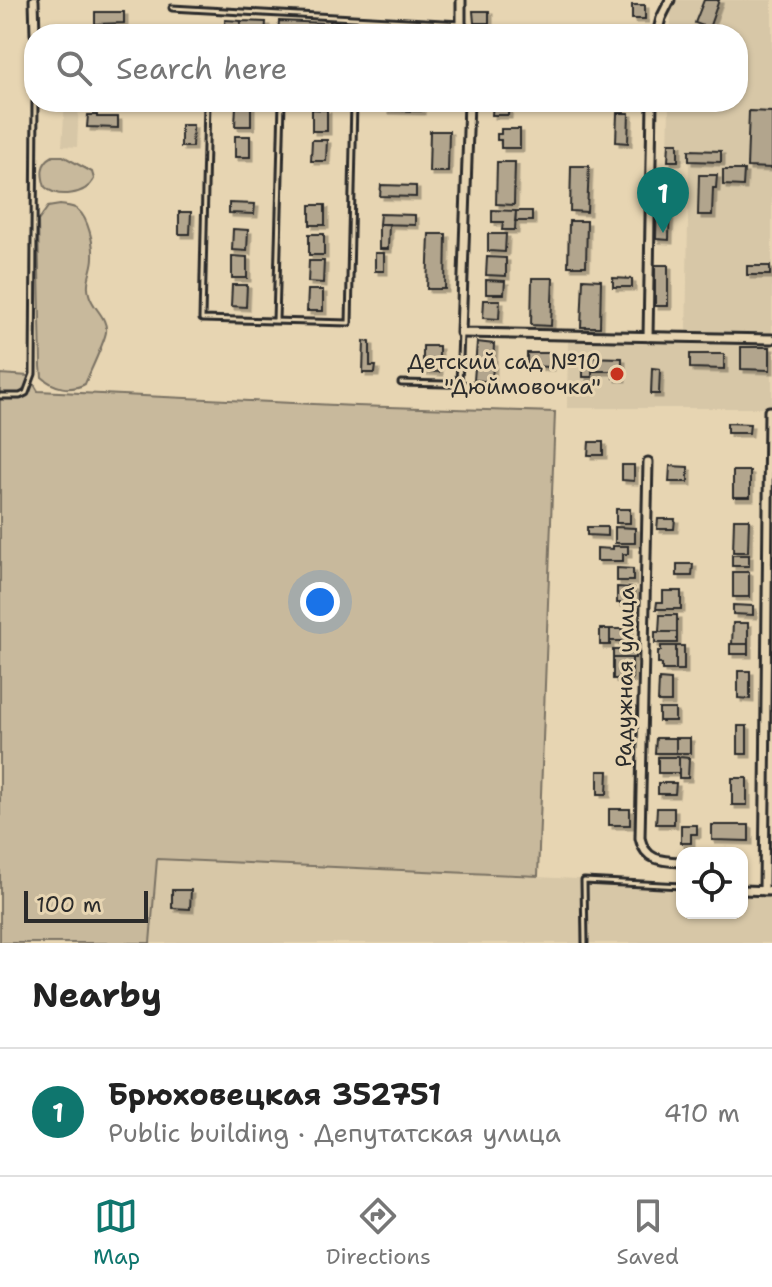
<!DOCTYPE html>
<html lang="en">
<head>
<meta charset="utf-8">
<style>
  body { margin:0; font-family:"Shantell Sans",sans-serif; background:#f6f6f6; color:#222 }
  .controls { position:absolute; right:24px; bottom:24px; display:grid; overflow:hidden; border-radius:16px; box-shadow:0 2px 6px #0004 }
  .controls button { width:72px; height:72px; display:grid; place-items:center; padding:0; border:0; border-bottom:2px solid #e0e0e0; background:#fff; color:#222; font:40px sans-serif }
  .scale { position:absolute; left:24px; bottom:20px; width:124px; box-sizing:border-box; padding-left:8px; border:4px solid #2b2b2b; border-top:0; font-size:22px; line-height:28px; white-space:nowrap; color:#2b2b2b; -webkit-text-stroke:6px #e7d5b2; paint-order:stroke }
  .you { position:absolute; left:320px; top:602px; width:28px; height:28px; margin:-20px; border:6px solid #fff; border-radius:50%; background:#1a73e8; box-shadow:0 0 0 12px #1a73e833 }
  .badge { display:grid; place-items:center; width:52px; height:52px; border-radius:50%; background:#0f766e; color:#fff; font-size:26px; font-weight:700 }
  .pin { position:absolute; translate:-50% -66px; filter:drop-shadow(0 2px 4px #0008) }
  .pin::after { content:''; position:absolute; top:42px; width:28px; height:24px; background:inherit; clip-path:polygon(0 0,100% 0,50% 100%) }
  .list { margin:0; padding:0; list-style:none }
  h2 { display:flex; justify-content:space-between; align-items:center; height:104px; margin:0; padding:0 32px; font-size:34px }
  h2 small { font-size:26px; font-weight:400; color:#767676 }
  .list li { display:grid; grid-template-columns:52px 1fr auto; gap:24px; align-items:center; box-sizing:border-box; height:128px; padding:0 32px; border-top:2px solid #e0e0e0 }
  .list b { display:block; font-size:30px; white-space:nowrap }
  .list p { margin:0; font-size:26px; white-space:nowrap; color:#767676 }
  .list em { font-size:26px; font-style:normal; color:#767676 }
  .icon { flex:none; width:44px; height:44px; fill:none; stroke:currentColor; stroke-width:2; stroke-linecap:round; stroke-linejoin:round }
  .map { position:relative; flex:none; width:772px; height:943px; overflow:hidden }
  .search { position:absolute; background:#fff; box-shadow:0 2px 6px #0004; left:24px; right:24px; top:24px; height:88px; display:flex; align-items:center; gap:20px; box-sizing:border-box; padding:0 28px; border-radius:32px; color:#767676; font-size:30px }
  .sheet { height:232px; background:#fff }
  nav { display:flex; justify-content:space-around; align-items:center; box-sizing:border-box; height:112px; border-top:2px solid #e0e0e0; background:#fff; font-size:22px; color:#767676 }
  nav a { display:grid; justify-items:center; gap:4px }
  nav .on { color:#0f766e }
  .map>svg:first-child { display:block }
  .built { fill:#d7c7a7 }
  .green { fill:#c8b99c; stroke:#7a7264; stroke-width:2 }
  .building { fill:#b2a58d; stroke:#2b2b2b; stroke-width:2; filter:url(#shadow) }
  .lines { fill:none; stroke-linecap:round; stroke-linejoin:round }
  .service-casing { stroke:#2b2b2b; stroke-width:9 }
  .minor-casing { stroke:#2b2b2b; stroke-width:13 }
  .service { stroke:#e7d5b2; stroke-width:3 }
  .minor { stroke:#e7d5b2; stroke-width:7 }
  .poi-dot { fill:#c8321e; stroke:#e7d5b2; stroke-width:3 }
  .labels { text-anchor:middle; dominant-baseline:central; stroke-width:6; stroke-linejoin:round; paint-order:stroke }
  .poi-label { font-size:22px; fill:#2b2b2b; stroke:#e7d5b2; text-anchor:end }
  .street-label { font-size:22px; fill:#2b2b2b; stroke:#e7d5b2 }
</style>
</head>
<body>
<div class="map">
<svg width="772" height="943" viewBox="0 0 772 943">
  <defs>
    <filter id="shadow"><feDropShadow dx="3.5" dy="3.5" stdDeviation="0" flood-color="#0004"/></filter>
  </defs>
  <rect width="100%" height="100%" fill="#e7d5b2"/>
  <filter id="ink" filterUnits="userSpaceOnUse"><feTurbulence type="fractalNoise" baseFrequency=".0125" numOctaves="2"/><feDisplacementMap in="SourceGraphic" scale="16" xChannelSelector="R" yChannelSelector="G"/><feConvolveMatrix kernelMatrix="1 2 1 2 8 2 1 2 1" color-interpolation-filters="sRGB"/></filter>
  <g filter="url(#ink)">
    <path class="built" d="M677,0H772V408H567L568,340L686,341L689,161H668L669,102H738V34H671V11Z
      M65,102H79L77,147L62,146Z
      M156,859L682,884V913H742V894L772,896V943H150Z"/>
    <path class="green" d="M53,156H63L92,172L94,179C86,195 58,199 45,187C41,174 40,163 53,156Z
      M60,205C66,206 74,206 78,210C88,218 94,244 93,257C93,270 85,280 89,294C92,308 108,317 106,332C105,341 89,374 85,384C70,392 54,388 42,377L41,366L38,221L48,207Z
      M0,374L29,376L38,391L356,406L555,412L538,876L157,859L150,943H0Z"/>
    <path class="building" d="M704,0H719L709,28L695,23Z
      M632,5H645V19H632Z
      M473,11H489V23H474Z
      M95,12H124V23L95,24Z
      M225,20L241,21L240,34L225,33Z
      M241,21L266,22L265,34H240Z
      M279,21L326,23V34H278Z
      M330,21H338V23L342,24V27H347V34H326V23L330,24Z
      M385,102H422L421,111L385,110Z
      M493,102H509L508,115H492Z
      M236,105H251V126H235Z
      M312,109L327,110V131H312Z
      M749,111L772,112V168L747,167Z
      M617,113H629L628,143L616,142Z
      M88,115H97V117H118V128L87,127Z
      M181,125H193L192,147H181Z
      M501,129H520V148H501V140H497V134H501Z
      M430,131H449L448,172H429Z
      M235,136H250V157H235Z
      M312,140H327L326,161H311Z
      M669,143H678V161H668Z
      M689,150L721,151V162L689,161Z
      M497,162H515L514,205L496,204Z
      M571,166H589L587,212L570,211Z
      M723,170H744L743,186L723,185Z
      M699,175H717L716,188H713L712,215H698Z
      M381,185L416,186V197L380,196Z
      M657,198H670L669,240L656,239Z
      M229,203L255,204L254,214L229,213Z
      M310,205H325V225H310Z
      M492,210L516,211L515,230H502L503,222H492Z
      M516,211H532V221H515Z
      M179,212H191L190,234H179Z
      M380,214L415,215V225L379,224Z
      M569,221H587L586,266H568Z
      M379,224H389L388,249H379Z
      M233,229L248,230L247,251L232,250Z
      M309,234H324V255H309Z
      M429,234H446L445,289H427Z
      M488,234H506L505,252L488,251Z
      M375,253H384V271H375Z
      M232,256L247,257V278H232Z
      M487,257L506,258V276L486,275Z
      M309,261H324L323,283L308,282Z
      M655,265H668V306H655Z
      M747,266H770V275H747Z
      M532,278H553L551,326L531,325Z
      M613,278L632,279V287H613Z
      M583,279L601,280L600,327H581Z
      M486,280L505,281L504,294H486Z
      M232,285H247L246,307L231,306Z
      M308,290H323V311H307Z
      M484,300H500L499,319L483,318Z
      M364,341L370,342V366H376L375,373H363Z
      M477,342L494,344L492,382L474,380Z
      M423,346H439V372L423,371Z
      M741,347H770V370L741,369Z
      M527,353H551V367L527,366Z
      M690,354H724V369L690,368Z
      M583,357L622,358V378H613V371H592V377H583Z
      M652,368L660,369L659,394H651Z
      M727,423L750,424L749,433H727Z
      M589,442H603V455H588Z
      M622,465H634V481L622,480Z
      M670,466L688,467V482H669Z
      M733,471H750V497H733Z
      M616,509H630V523H616Z
      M658,519H675L674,529H657Z
      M734,519H749L748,552H733Z
      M587,527H607V536L587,535Z
      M615,527L635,528V543H615Z
      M613,546H628V554H623V561H597V548L613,549Z
      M732,555H749V566H732Z
      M677,564H693L692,576H677Z
      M617,568L633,569V581H617Z
      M733,572H749V597H733Z
      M617,587L634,588V603H617Z
      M663,591H681V609H656L657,602H663Z
      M733,605L753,606V615L733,614Z
      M660,615H677V632H659Z
      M733,623H748V644H732Z
      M600,629H610V645H600Z
      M610,629H630V641H610Z
      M655,632H677V643H655Z
      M730,644H748V654H730Z
      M661,646H676V670H662V664H658V651H661Z
      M676,646H684V670H676Z
      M613,650H635V658H613Z
      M613,658H632V679H613Z
      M738,671H750V699L738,698Z
      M659,679L671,680V702H658Z
      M659,709H675V721H659Z
      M738,726H747V754H738Z
      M656,738H676V753H655Z
      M676,738H690V753H676Z
      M658,757H679V773H658Z
      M679,757L689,758L688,778H679Z
      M598,771H608L607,794H598Z
      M732,778H747V805H732Z
      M658,783H676L675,794H658Z
      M657,808H674V824H656Z
      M609,809H630V825H609Z
      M681,825H697V834H691V843H681Z
      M712,825H749V841L712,840Z
      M172,890H191L190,909L172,908Z"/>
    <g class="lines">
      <defs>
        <path id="service" d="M172,8L461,24
          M207,102L202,319L349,323L354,102
          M276,321L282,102
          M401,383L490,385
          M459,384L461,333
          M0,396H20L26,393L33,374L35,102
          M585,943L584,881L682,886"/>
        <path id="minor" d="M34,0L35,34
          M461,0V24L467,34
          M657,34L661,18L670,0
          M469,102L461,333L772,339
          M648,337L652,102
          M648,462L640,838C645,861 662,861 682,862
          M742,890L772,891
          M764,891L769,411H772"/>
      </defs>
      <use href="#service" class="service-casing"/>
      <use href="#minor" class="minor-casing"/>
      <use href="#service" class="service"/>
      <use href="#minor" class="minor"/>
    </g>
  </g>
  <circle class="poi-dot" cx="617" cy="374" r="8"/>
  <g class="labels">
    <g class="poi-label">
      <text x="601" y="361">Детский сад №10<tspan x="601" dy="25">"Дюймовочка"</tspan></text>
    </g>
    <g class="street-label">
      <text transform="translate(625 677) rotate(-89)">Радужная улица</text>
    </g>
  </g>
</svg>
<div class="controls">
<button><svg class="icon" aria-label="locate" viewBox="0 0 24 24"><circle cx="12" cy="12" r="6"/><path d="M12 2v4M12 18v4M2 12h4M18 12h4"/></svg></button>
</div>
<div class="scale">100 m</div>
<div class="you"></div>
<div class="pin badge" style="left:663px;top:233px">1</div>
<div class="search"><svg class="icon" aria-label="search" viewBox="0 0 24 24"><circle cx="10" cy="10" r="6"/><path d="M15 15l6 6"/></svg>Search here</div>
</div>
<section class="sheet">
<h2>Nearby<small></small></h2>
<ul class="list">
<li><span class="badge">1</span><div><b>Брюховецкая 352751</b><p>Public building · Депутатская улица</p></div><em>410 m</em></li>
</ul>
</section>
<nav>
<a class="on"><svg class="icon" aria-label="map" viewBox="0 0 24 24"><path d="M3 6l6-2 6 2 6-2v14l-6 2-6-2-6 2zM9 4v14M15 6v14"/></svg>Map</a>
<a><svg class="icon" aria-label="directions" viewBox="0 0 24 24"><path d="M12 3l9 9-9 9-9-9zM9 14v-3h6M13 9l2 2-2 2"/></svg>Directions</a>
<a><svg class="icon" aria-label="saved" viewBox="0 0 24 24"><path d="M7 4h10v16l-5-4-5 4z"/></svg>Saved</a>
</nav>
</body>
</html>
